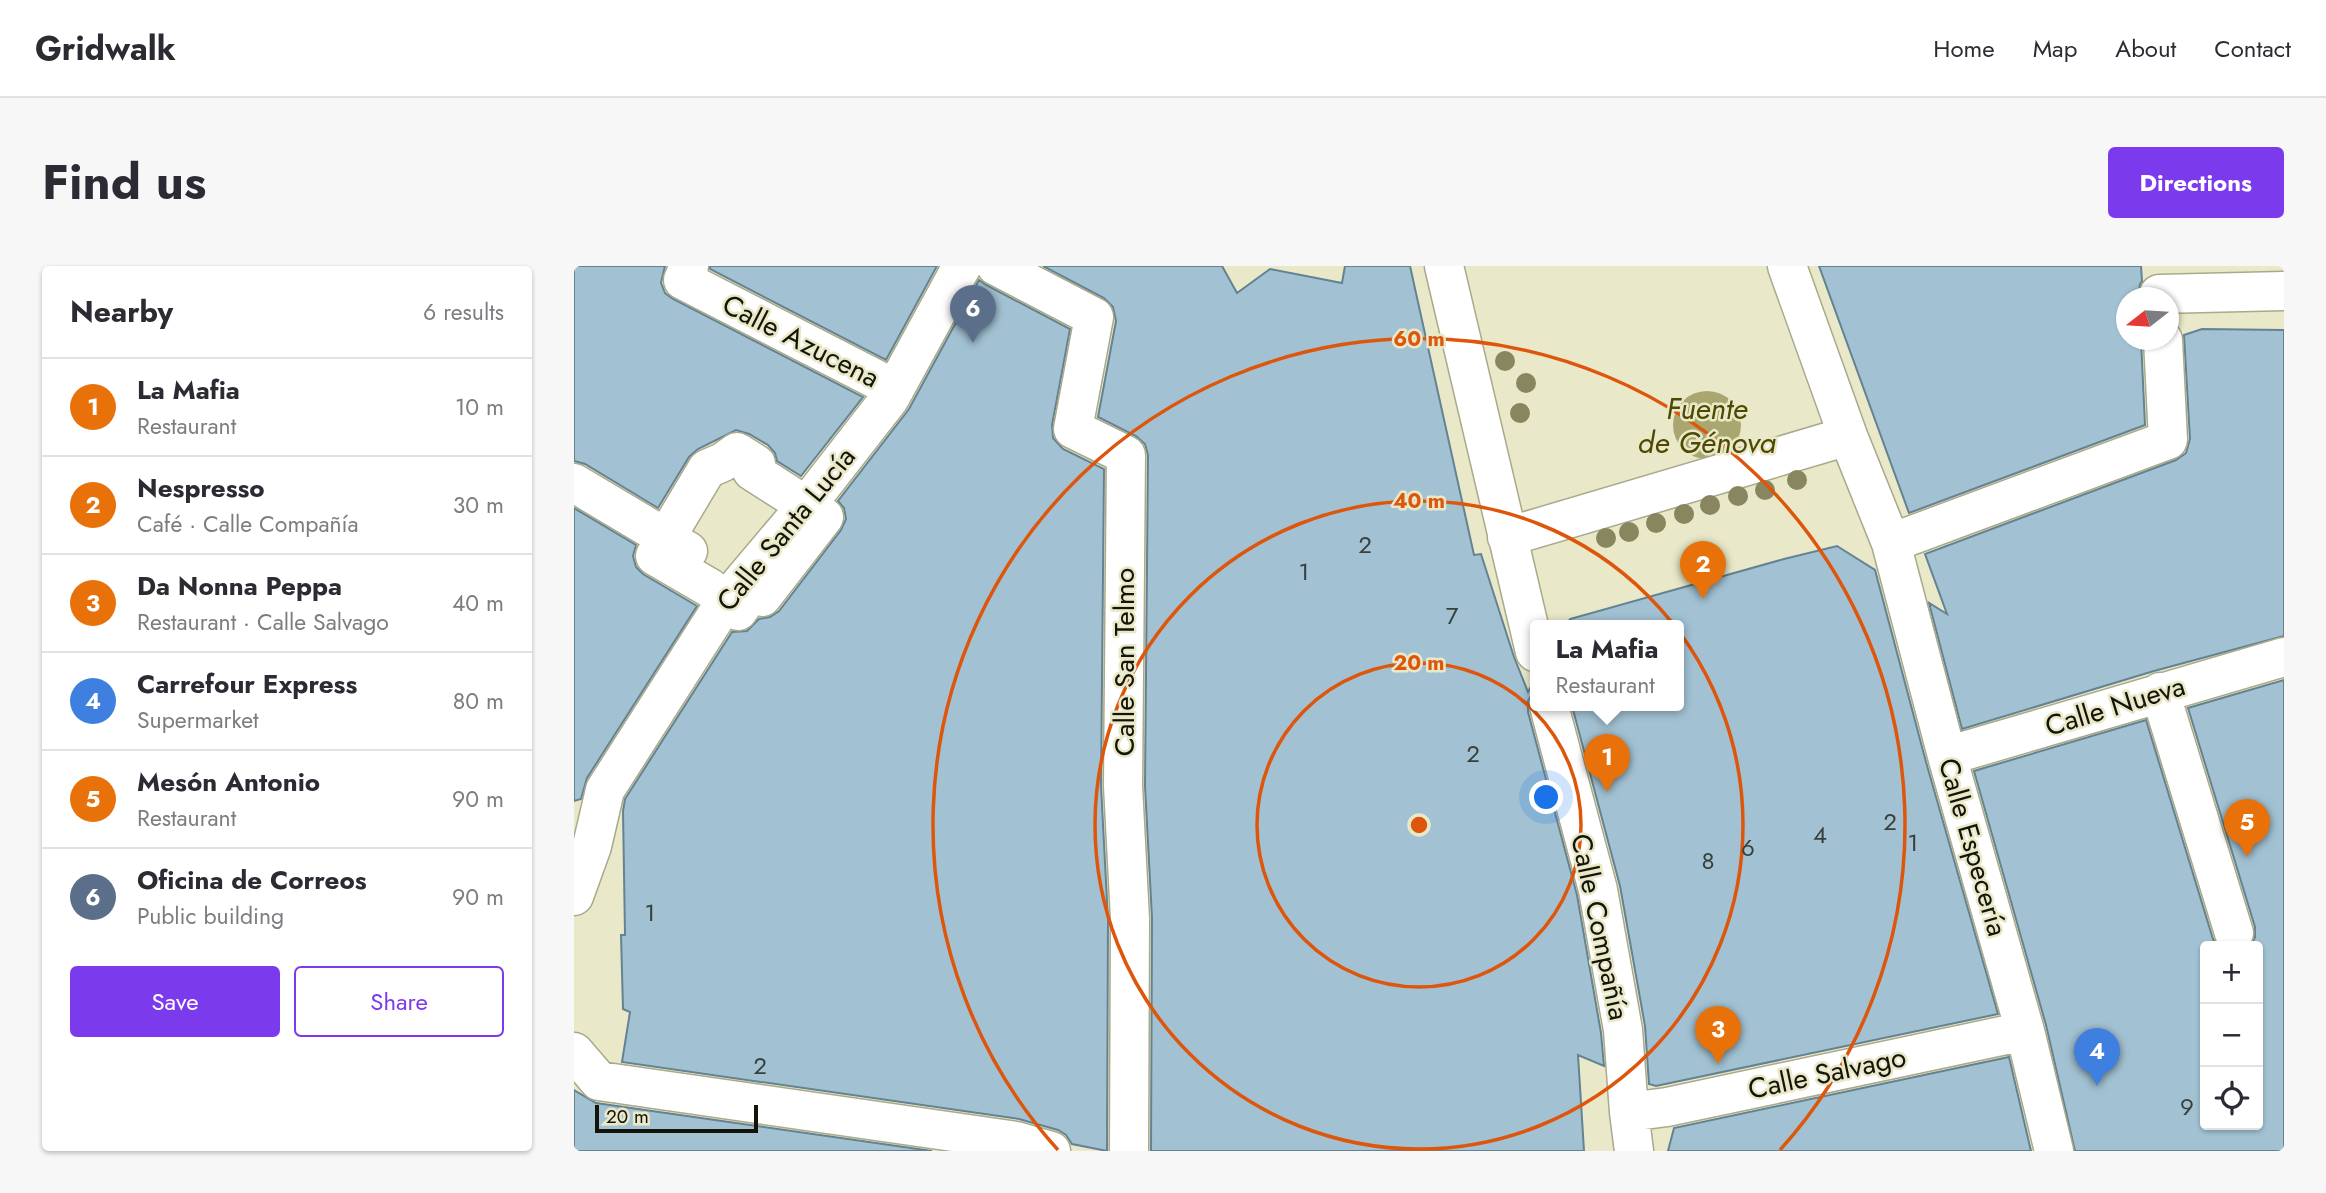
<!DOCTYPE html>
<html lang="en">
<head>
<meta charset="utf-8">
<style>
  body { margin:0; font-family:Jost,sans-serif; background:#f7f7f7; color:#2b2b33 }
  .controls { position:absolute; right:21px; bottom:21px; display:grid; overflow:hidden; border-radius:7px; box-shadow:0 2px 5px #0004 }
  .controls button { width:63px; height:63px; display:grid; place-items:center; padding:0; border:0; border-bottom:2px solid #e1e1e2; background:#fff; color:#2b2b33; font:35px sans-serif }
  .compass { position:absolute; left:1542px; top:21px; width:63px; height:63px; border-radius:50%; background:#fff; box-shadow:0 2px 5px #0004; rotate:253deg }
  .scale { position:absolute; left:21px; bottom:18px; width:163px; box-sizing:border-box; padding-left:7px; border:4px solid #151409; border-top:0; font-size:19px; line-height:24px; white-space:nowrap; color:#151409; -webkit-text-stroke:5px #e9e9c9; paint-order:stroke }
  .you { position:absolute; left:973px; top:532px; width:24px; height:24px; margin:-18px; border:5px solid #fff; border-radius:50%; background:#1a73e8; box-shadow:0 0 0 10px #1a73e833 }
  .badge { display:grid; place-items:center; width:46px; height:46px; border-radius:50%; background:#7c3aed; color:#fff; font-size:23px; font-weight:700 }
  .pin { position:absolute; translate:-50% -58px; filter:drop-shadow(0 2px 4px #0008) }
  .pin::after { content:''; position:absolute; top:37px; width:24px; height:21px; background:inherit; clip-path:polygon(0 0,100% 0,50% 100%) }
  .popup { position:absolute; left:956px; top:354px; width:154px; height:91px; box-sizing:border-box; display:grid; place-content:center; border-radius:7px; background:#fff; filter:drop-shadow(0 2px 5px #0005); font-size:23px; white-space:nowrap; color:#7c7c81 }
  .popup b { font-size:26px; color:#2b2b33 }
  .popup::after { content:''; position:absolute; left:50%; top:100%; margin-left:-14px; border:14px solid transparent; border-top-color:#fff }
  .list { margin:0; padding:0; list-style:none }
  h2 { display:flex; justify-content:space-between; align-items:center; height:91px; margin:0; padding:0 28px; font-size:30px }
  h2 small { font-size:23px; font-weight:400; color:#7c7c81 }
  .list li { display:grid; grid-template-columns:46px 1fr auto; gap:21px; align-items:center; box-sizing:border-box; height:98px; padding:0 28px; border-top:2px solid #e1e1e2 }
  .list b { display:block; font-size:26px; white-space:nowrap }
  .list p { margin:0; font-size:23px; white-space:nowrap; color:#7c7c81 }
  .list em { font-size:23px; font-style:normal; color:#7c7c81 }
  .actions { display:flex; gap:14px; padding:21px 28px }
  .actions a { flex:1; padding:16px 0; border:2px solid #7c3aed; border-radius:7px; text-align:center; font-size:24px; color:#7c3aed }
  .actions .main { background:#7c3aed; color:#fff }
  .icon { flex:none; width:38px; height:38px; fill:none; stroke:currentColor; stroke-width:2; stroke-linecap:round; stroke-linejoin:round }
  .map { position:relative; flex:none; width:1710px; height:885px; overflow:hidden; border-radius:7px }
  header { display:flex; align-items:center; gap:42px; box-sizing:border-box; height:98px; padding:0 35px; background:#fff; border-bottom:2px solid #e1e1e2 }
  header strong { font-size:33px }
  nav { display:flex; gap:38px; margin-inline-start:auto; font-size:24px }
  .intro { display:flex; align-items:center; justify-content:space-between; box-sizing:border-box; height:168px; padding:0 42px }
  h1 { margin:0; font-size:49px }
  .button { padding:18px 32px; border-radius:7px; background:#7c3aed; color:#fff; font-size:24px; font-weight:700 }
  main { display:flex; gap:42px; padding:0 42px }
  aside { flex:1; background:#fff; border-radius:7px; box-shadow:0 2px 5px #0004 }
  .map>svg:first-child { display:block }
  .water { fill:#a9a76f }
  .building { fill:#a2c2d3; stroke:#648291; stroke-width:2 }
  .lines { fill:none; stroke-linecap:round; stroke-linejoin:round }
  .street-casing { stroke:#a9a98b; stroke-width:41 }
  .street { stroke:#fff; stroke-width:38 }
  .tree { fill:#87865e }
  .ring { fill:none; stroke:#dd560c; stroke-width:3.5 }
  .labels { text-anchor:middle; dominant-baseline:central; stroke-width:5; stroke-linejoin:round; paint-order:stroke }
  .number-label { font-size:24px; fill:#38403c }
  .street-label { font-size:28px; fill:#151409; stroke:#e9e9c9 }
  .water-label { font-size:30px; font-style:italic; fill:#4d4901; stroke:#e9e9c9 }
  .centre { fill:#dd560c; stroke:#e9e9c9; stroke-width:3.5 }
  .ring-label { font-size:21px; text-anchor:middle; font-weight:bold; fill:#dd560c; stroke:#e9e9c9; stroke-width:5; stroke-linejoin:round; paint-order:stroke }
</style>
</head>
<body>
<header>
<strong>Gridwalk</strong>
<nav><a>Home</a><a>Map</a><a>About</a><a>Contact</a></nav>
</header>
<div class="intro"><h1>Find us</h1><a class="button">Directions</a></div>
<main>
<aside>
<h2>Nearby<small>6 results</small></h2>
<ul class="list">
<li><span class="badge" style="background:#e8710a">1</span><div><b>La Mafia</b><p>Restaurant</p></div><em>10 m</em></li>
<li><span class="badge" style="background:#e8710a">2</span><div><b>Nespresso</b><p>Café · Calle Compañía</p></div><em>30 m</em></li>
<li><span class="badge" style="background:#e8710a">3</span><div><b>Da Nonna Peppa</b><p>Restaurant · Calle Salvago</p></div><em>40 m</em></li>
<li><span class="badge" style="background:#3f7fe0">4</span><div><b>Carrefour Express</b><p>Supermarket</p></div><em>80 m</em></li>
<li><span class="badge" style="background:#e8710a">5</span><div><b>Mesón Antonio</b><p>Restaurant</p></div><em>90 m</em></li>
<li><span class="badge" style="background:#5c6f8a">6</span><div><b>Oficina de Correos</b><p>Public building</p></div><em>90 m</em></li>
</ul>
<div class="actions"><a class="main">Save</a><a>Share</a></div>
</aside>
<div class="map">
<svg width="1710" height="885" viewBox="0 0 1710 885">
  <rect width="100%" height="100%" fill="#e9e9c9"/>
  <path class="water" d="M1099 159a34 34 0 1 1 68 0a34 34 0 1 1-68 0Z"/>
  <path class="building" d="M0,0H91L87,17L91,27L99,33L289,131L227,210L203,195L201,187L194,179L175,168L162,164L124,183L115,191L84,242L11,198L0,195Z
    M136,0H363L312,94L136,3Z
    M469,0H648L663,27L696,3L768,17L771,0H836L900,289L907,288L940,391L954,426L961,413V423L954,435V446L1003,629L1027,767L1030,800L1004,789L1010,885H577L578,652L571,520L574,189L571,178L562,170L524,151L542,55L539,41L530,32Z
    M1245,0H1567L1568,15L1566,18L1564,32H1552V74H1567L1571,159L1335,247Z
    M405,14L412,19L496,63L478,159L479,172L489,183L530,203L527,520L534,654L533,885L498,878L492,869L484,864L445,853L48,796L56,746L49,743L47,669H51L49,545L51,533L158,366L173,365L185,353L196,351L205,345L267,264L272,253L270,242L264,235L335,143Z
    M1628,63L1710,64V370L1580,405L1388,463L1355,337L1373,348L1351,288L1602,194L1612,187L1616,173L1610,69Z
    M0,242L62,279L59,290L62,301L69,308L123,340L13,512L7,533L0,535Z
    M1263,280L1301,304L1352,496L1424,748L1082,820L1075,818L1071,760L1046,620L998,440H1105V360H992L996,353L1210,293Z
    M1710,414V885H1501L1472,759L1400,505L1572,454L1639,673L1643,680H1631V859H1684V680H1677L1681,671V661L1614,442Z
    M1435,791L1457,885H1094L1100,862Z
    M0,824L22,837L358,885H0Z"/>
  <g class="lines">
    <defs>
      <path id="street" d="M115,0L109,14L321,123
        M422,0L520,51L499,163L552,189L549,520L556,653L555,885
        M870,0L961,386
        M1213,0L1274,170L1317,277L1373,490L1451,765L1480,885
        M1585,28L1710,25
        M163,186L182,198L178,205L250,251L188,331L178,325L164,345L136,322L81,290L133,203L149,196Z
        M0,217L114,285
        M933,271L1274,170
        M1317,277L1594,174L1589,74
        M1586,426L1660,667
        M975,440L1024,624L1049,764L1055,846L1060,885
        M1373,490L1710,391
        M0,630L18,580L31,524L151,336L232,240L316,132L388,0
        M0,786L25,815L442,875L477,885
        M1055,846L1093,841L1451,765"/>
    </defs>
    <use href="#street" class="street-casing"/>
    <use href="#street" class="street"/>
  </g>
  <g class="tree">
    <circle cx="931" cy="95" r="10"/>
    <circle cx="952" cy="117" r="10"/>
    <circle cx="946" cy="147" r="10"/>
    <circle cx="1223" cy="214" r="10"/>
    <circle cx="1191" cy="224" r="10"/>
    <circle cx="1164" cy="230" r="10"/>
    <circle cx="1136" cy="239" r="10"/>
    <circle cx="1110" cy="248" r="10"/>
    <circle cx="1082" cy="257" r="10"/>
    <circle cx="1055" cy="266" r="10"/>
    <circle cx="1032" cy="272" r="10"/>
  </g>
  <g class="ring">
    <circle cx="845" cy="559" r="162"/>
    <circle cx="845" cy="559" r="324"/>
    <path d="M484 884A486 486 0 1 1 1206 884"/>
  </g>
  <g class="labels">
    <g class="number-label">
      <text x="791" y="278">2</text>
      <text x="730" y="305">1</text>
      <text x="878" y="349">7</text>
      <text x="899" y="487">2</text>
      <text x="1316" y="555">2</text>
      <text x="1246" y="568">4</text>
      <text x="1339" y="576">1</text>
      <text x="1174" y="581">6</text>
      <text x="1134" y="594">8</text>
      <text x="76" y="646">1</text>
      <text x="186" y="799">2</text>
      <text x="1613" y="840">9</text>
    </g>
    <g class="street-label">
      <text transform="translate(227 75) rotate(27)">Calle Azucena</text>
      <text transform="translate(212 263) rotate(-51)">Calle Santa Lucía</text>
      <text transform="translate(550 396) rotate(-90)">Calle San Telmo</text>
      <text transform="translate(1541 440) rotate(-17)">Calle Nueva</text>
      <text transform="translate(1399 581) rotate(74)">Calle Especería</text>
      <text transform="translate(1026 661) rotate(78)">Calle Compañía</text>
      <text transform="translate(1253 807) rotate(-12)">Calle Salvago</text>
    </g>
    <g class="water-label">
      <text x="1133" y="142">Fuente<tspan x="1133" dy="34">de Génova</tspan></text>
    </g>
  </g>
  <circle cx="845" cy="559" r="10" class="centre"/>
  <g class="ring-label">
    <text x="845" y="80">60 m</text>
    <text x="845" y="242">40 m</text>
    <text x="845" y="404">20 m</text>
  </g>
</svg>
<div class="controls">
<button>+</button>
<button>−</button>
<button><svg class="icon" aria-label="locate" viewBox="0 0 24 24"><circle cx="12" cy="12" r="6"/><path d="M12 2v4M12 18v4M2 12h4M18 12h4"/></svg></button>
</div>
<svg class="compass" viewBox="-18 -18 36 36"><path d="M0-13l5 13h-10z" fill="#e53935"/><path d="M0 13l5-13h-10z" fill="#7c7c81"/></svg>
<div class="scale">20 m</div>
<div class="you"></div>
<div class="pin badge" style="left:1033px;top:526px;background:#e8710a">1</div>
<div class="popup"><b>La Mafia</b>Restaurant</div>
<div class="pin badge" style="left:1129px;top:333px;background:#e8710a">2</div>
<div class="pin badge" style="left:1144px;top:798px;background:#e8710a">3</div>
<div class="pin badge" style="left:1523px;top:820px;background:#3f7fe0">4</div>
<div class="pin badge" style="left:1673px;top:591px;background:#e8710a">5</div>
<div class="pin badge" style="left:399px;top:77px;background:#5c6f8a">6</div>
</div>
</main>
</body>
</html>
